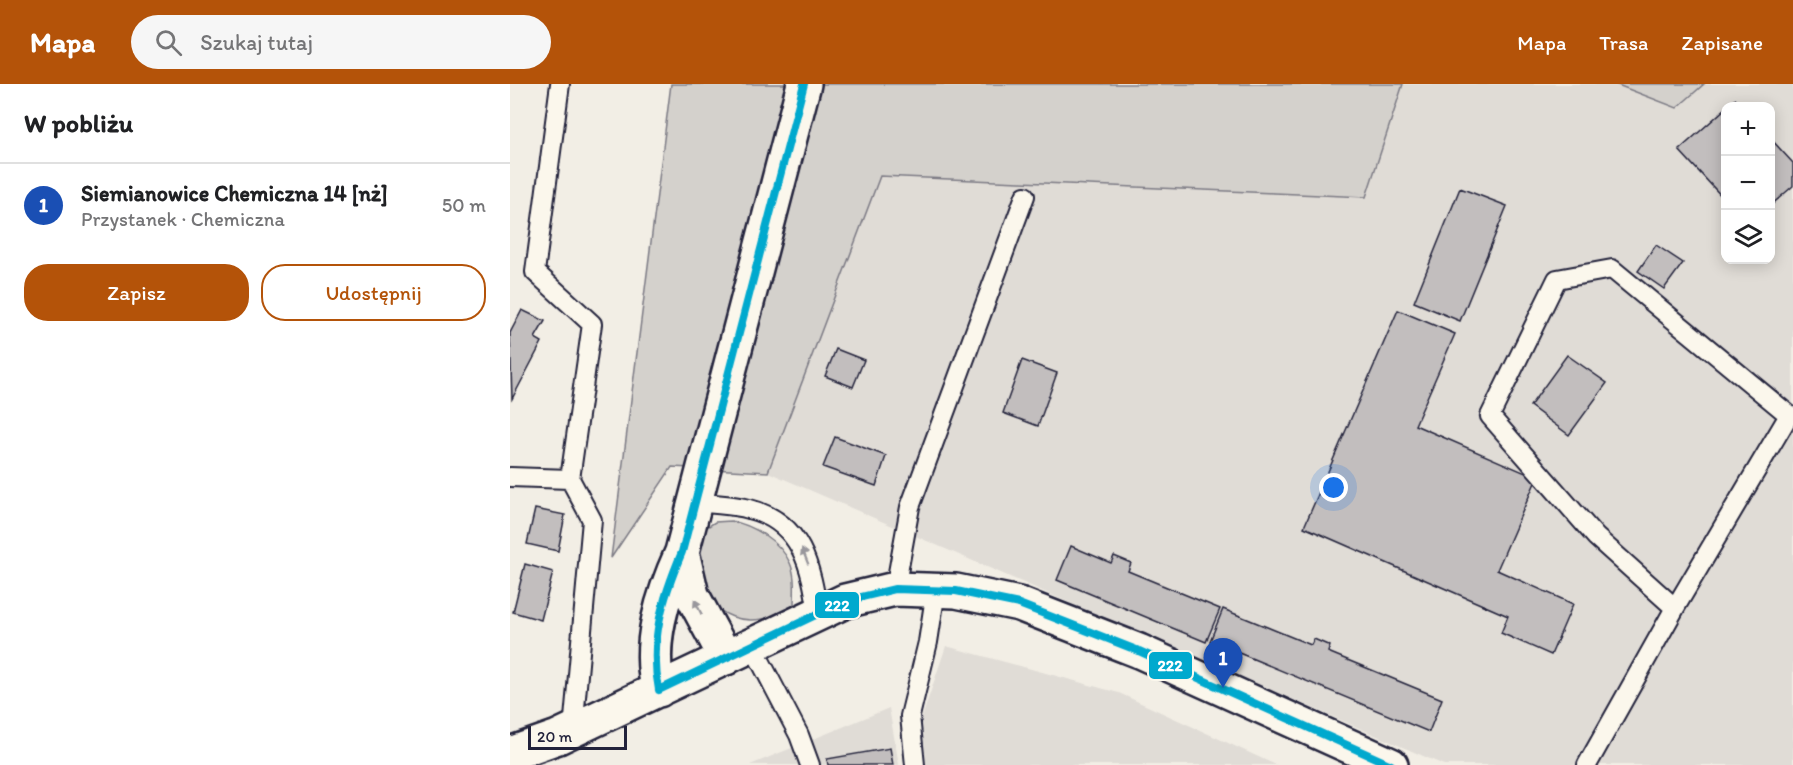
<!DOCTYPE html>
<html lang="pl">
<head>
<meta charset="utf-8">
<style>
  body { margin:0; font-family:Itim,sans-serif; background:#f6f6f6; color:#202124 }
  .controls { position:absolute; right:18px; top:18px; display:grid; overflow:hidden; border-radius:12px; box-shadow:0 3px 15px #0003 }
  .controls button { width:54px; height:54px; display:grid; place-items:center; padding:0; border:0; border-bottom:2px solid #e0e0e0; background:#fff; color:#202124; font:30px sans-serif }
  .scale { position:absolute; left:18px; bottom:15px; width:99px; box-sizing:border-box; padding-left:6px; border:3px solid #22223b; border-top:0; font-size:16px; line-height:21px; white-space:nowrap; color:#22223b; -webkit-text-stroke:4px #fbf7ec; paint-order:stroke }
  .you { position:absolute; left:824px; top:404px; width:21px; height:21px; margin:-15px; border:4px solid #fff; border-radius:50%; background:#1a73e8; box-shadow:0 0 0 9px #1a73e833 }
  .badge { display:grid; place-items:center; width:39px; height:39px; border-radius:50%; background:#b45309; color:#fff; font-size:20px; font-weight:700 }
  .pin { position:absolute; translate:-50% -50px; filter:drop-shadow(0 2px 3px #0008) }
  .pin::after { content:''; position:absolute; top:32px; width:21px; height:18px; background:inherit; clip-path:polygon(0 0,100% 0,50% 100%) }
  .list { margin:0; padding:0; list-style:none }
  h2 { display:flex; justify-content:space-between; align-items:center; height:78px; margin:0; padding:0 24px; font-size:26px }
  h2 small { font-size:20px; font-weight:400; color:#757577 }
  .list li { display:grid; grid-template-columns:39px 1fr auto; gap:18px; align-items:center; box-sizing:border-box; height:84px; padding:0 24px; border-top:2px solid #e0e0e0 }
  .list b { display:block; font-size:22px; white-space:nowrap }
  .list p { margin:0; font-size:20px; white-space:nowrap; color:#757577 }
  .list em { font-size:20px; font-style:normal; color:#757577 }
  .actions { display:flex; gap:12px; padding:18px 24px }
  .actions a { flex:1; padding:14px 0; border:2px solid #b45309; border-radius:24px; text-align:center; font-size:21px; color:#b45309 }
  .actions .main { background:#b45309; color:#fff }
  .icon { flex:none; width:33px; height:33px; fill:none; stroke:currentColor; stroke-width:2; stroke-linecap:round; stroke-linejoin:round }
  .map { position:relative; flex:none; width:1283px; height:681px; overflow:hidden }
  header { display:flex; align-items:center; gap:36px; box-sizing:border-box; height:84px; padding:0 30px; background:#b45309; color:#fff }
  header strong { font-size:28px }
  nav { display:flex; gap:33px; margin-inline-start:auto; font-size:21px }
  .search { width:420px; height:54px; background:#f6f6f6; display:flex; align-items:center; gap:15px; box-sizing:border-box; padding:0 21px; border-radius:33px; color:#757577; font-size:22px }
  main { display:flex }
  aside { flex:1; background:#fff }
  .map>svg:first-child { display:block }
  .built { fill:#e0dcd6; fill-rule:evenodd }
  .green { fill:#d4d1cc; stroke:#7b7a84; stroke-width:1.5 }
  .building { fill:#c2bebe; stroke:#22223b; stroke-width:1.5 }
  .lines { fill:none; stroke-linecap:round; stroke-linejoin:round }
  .lane-casing { stroke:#22223b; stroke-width:22 }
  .street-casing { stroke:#22223b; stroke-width:38 }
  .lane { stroke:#fbf7ec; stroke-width:18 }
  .street { stroke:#fbf7ec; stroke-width:33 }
  .bus-1-casing { stroke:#fbf7ec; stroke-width:12 }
  .bus-1 { stroke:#00a9ce; stroke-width:8 }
  .oneway { fill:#99979c }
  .line-badge { stroke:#fbf7ec; stroke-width:2 }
  .badge-label { font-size:16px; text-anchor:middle; font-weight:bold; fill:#fff }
</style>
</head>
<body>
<header>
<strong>Mapa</strong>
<div class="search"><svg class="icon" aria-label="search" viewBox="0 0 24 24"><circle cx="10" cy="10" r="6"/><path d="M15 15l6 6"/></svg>Szukaj tutaj</div>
<nav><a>Mapa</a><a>Trasa</a><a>Zapisane</a></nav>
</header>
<main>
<aside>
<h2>W pobliżu<small></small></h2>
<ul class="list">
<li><span class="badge" style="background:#1a4fb4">1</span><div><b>Siemianowice Chemiczna 14 [nż]</b><p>Przystanek · Chemiczna</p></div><em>50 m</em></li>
</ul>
<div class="actions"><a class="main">Zapisz</a><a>Udostępnij</a></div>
</aside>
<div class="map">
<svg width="1283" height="681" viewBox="0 0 1283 681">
  <rect width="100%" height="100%" fill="#f2eee5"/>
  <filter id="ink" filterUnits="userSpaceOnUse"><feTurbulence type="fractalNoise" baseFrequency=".0167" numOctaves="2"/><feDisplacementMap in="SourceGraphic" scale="12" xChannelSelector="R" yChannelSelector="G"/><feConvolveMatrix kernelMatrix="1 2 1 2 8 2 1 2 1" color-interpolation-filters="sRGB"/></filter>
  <g filter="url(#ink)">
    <path class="built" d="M893,0H1105L1167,24L1194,0H1283V681H934L258,388L370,92L855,113ZM1216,22H1260V176H1216Z
      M436,562L609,609L766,681H416L409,642Z
      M379,624L389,681H240Z"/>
    <path class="green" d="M161,0H893L856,113L370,92L258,388L162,383L101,474Z
      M1105,0H1194L1167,24Z
      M221,437C243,441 270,457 280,479C286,492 284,508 284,521C243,550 194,537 188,482C187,470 192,456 194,445L205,438Z"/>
    <path class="building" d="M1225,15L1232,22H1217Z
      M1216,24V117L1169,66Z
      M1260,54L1283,79V102L1260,122Z
      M950,104L997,122L950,237L904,218Z
      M1146,161L1173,179L1154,205L1128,187Z
      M12,226L35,237L25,254L32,258L2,315L0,249Z
      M888,226L945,250L905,341L1027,394L987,486L1063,520L1041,571L991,549L998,532L794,443Z
      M326,265L354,276L343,303L315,292Z
      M1057,271L1097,299L1059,351L1020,322Z
      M512,276L547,289L528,342L493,329Z
      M325,353L376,372L366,402L313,383Z
      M25,425L55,431L48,467L17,460Z
      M561,462L601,479L604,472L621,479L618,487L710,525L696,558L547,496Z
      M15,480L43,488L31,536L3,528Z
      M713,525L801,561L804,555L820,562L818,568L932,615L919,648L700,557Z
      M380,664L383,681H318L317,675Z"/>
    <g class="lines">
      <defs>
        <path id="lane" d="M50,0L25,188L82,240L60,395L82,436L63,646
          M0,393L60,395
          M184,417C202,421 222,420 239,425C292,438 301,483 308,529
          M385,505L400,423L515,112
          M242,561L289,651L300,681
          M405,681L400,632L418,558L426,506
          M1077,681L1165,524L1279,331L1102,185L1047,195L980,332L1086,453L1165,524"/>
        <path id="street" d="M172,468L182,511L216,574
          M149,606C136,561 153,510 172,468L294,0
          M0,670L48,653L335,517L385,505L446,507L509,520L629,567L881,681"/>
      </defs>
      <use href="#lane" class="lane-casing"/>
      <use href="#street" class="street-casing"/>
      <use href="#lane" class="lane"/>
      <use href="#street" class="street"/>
      <defs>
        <path id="bus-1" d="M149,606L335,517L385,505L446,507L509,520L629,567L881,681
          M149,606C139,557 153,513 172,468L294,0"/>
      </defs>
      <use href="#bus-1" class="bus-1-casing"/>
      <use href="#bus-1" class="bus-1"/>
    </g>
    <defs><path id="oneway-solid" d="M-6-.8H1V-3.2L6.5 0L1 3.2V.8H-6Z" transform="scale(1.5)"/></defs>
    <g class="oneway">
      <use href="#oneway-solid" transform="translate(295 472) rotate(-112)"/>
      <use href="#oneway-solid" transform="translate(188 523) rotate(-116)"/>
    </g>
  </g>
  <g class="line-badge">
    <rect x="304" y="507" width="46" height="28" rx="6" fill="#00a9ce"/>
    <rect x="638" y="567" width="45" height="29" rx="6" fill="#00a9ce"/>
  </g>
  <g class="badge-label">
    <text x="327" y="527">222</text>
    <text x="660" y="587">222</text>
  </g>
</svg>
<div class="controls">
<button>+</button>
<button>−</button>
<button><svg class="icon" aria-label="layers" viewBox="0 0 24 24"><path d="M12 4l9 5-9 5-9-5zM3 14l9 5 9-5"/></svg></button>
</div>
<div class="scale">20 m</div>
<div class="you"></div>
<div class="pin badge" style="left:713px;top:604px;background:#1a4fb4">1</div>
</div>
</main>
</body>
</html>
